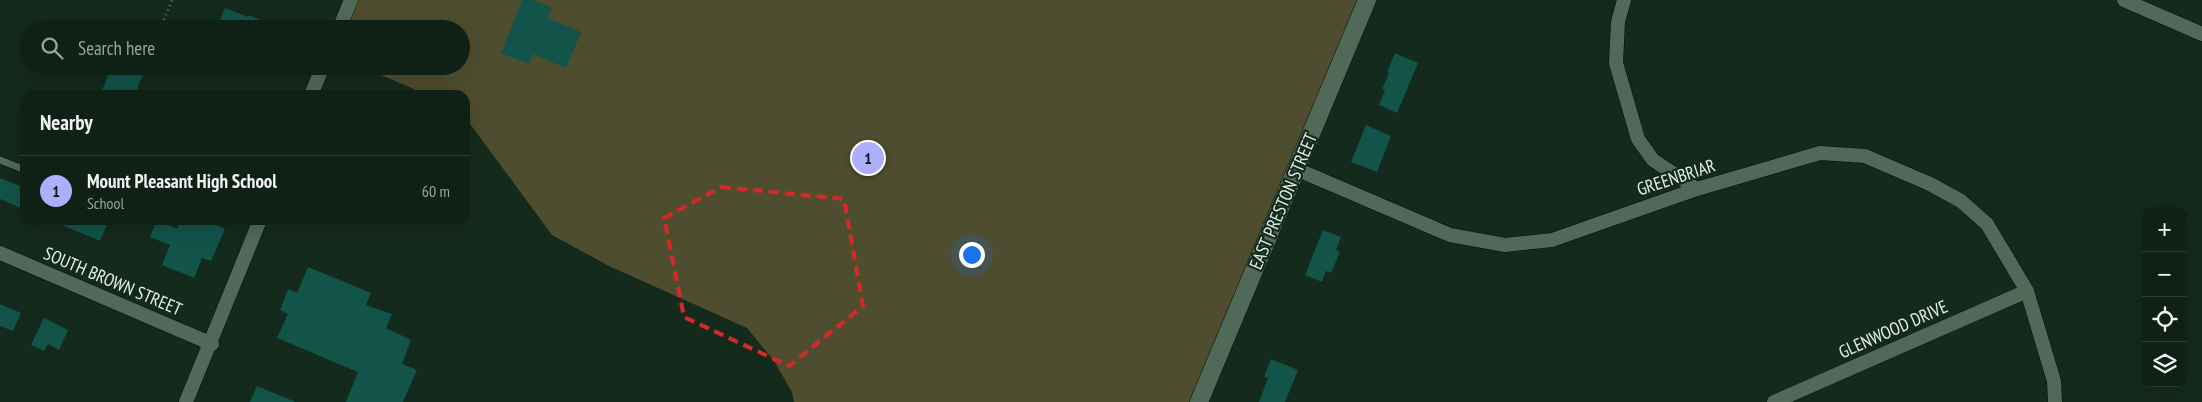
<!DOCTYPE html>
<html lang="en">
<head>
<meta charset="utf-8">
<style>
  body { margin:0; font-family:"PT Sans Narrow",sans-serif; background:#1d2d22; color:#f1f3f6 }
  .controls { position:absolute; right:15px; bottom:15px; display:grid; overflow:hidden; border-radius:10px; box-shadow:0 5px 20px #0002 }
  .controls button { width:45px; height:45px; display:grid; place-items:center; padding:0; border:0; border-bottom:1px solid #2f3e34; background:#0f2015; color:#f1f3f6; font:25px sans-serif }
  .you { position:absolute; left:971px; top:254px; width:18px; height:18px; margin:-12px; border:4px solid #fff; border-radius:50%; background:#1a73e8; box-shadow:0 0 0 8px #1a73e833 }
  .badge { display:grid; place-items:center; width:32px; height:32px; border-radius:50%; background:#acaffb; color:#111; font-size:16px; font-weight:700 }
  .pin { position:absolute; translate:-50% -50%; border:2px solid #fff; box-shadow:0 1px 5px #0006 }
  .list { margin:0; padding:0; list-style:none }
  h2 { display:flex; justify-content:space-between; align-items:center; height:65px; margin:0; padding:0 20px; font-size:21px }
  h2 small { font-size:16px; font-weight:400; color:#9ba3a0 }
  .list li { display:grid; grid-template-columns:32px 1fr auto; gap:15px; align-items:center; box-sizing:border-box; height:70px; padding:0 20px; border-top:1px solid #2f3e34 }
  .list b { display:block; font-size:19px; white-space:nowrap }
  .list p { margin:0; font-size:16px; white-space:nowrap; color:#9ba3a0 }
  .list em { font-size:16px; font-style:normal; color:#9ba3a0 }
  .icon { flex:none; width:28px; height:28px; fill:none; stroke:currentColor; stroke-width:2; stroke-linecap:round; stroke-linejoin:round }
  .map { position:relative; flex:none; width:2202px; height:402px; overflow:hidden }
  .search { position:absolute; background:#0f2015; box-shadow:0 5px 20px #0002; left:20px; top:20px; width:450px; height:55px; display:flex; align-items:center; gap:12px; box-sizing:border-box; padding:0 18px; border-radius:28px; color:#9ba3a0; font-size:19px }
  .panel { position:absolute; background:#0f2015; box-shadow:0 5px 20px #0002; left:20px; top:90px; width:450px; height:135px; border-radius:15px }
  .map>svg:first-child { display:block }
  .park { fill:#4f4d2f }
  .building { fill:#12534a }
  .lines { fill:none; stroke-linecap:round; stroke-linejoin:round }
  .service-casing { stroke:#001206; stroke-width:8 }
  .minor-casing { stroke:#001206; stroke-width:15 }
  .tertiary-casing { stroke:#001206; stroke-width:19 }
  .path { stroke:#687b6f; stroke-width:2.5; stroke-dasharray:1 4; stroke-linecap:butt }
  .service { stroke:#516959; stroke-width:7 }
  .minor { stroke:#516959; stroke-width:14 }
  .tertiary { stroke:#516959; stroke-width:18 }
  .marked { fill:none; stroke:#d62828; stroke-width:4; stroke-dasharray:10 6; stroke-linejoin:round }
  .labels { text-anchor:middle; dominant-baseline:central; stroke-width:4.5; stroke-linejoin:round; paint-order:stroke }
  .street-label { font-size:18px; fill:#e1efe5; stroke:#142a1c }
</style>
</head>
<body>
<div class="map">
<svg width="2202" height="402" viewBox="0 0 2202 402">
  <rect width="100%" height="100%" fill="#142a1c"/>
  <path class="park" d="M350,0H1367L1199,402H794L792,392L774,361L747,328L609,266L552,235L465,117V95H428L360,66H461V29H338Z"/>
  <path class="building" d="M522,0H533L552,8L548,18L581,32L566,68L533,54L529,64L501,53Z
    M225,8L248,17L249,15L280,29H216Z
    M1395,53L1418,63L1397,113L1379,105L1385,90L1382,89L1389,73L1387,72Z
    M112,66H146L135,95H100Z
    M1366,125L1391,136L1377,172L1351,162Z
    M0,178L25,188V210L0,199Z
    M50,220H109L100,241Z
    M157,220L177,229L181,220H219L216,225L225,229L211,261L202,258L194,278L162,265L170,245L150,237Z
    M1323,230L1341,237L1336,250L1340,252L1331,273L1326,271L1322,282L1305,275Z
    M308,267L371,293L366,305L392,314L386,328L411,340L402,364L417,370L403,402H346L358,372L277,338L288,314L280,310L288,289L297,293Z
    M0,304L21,313L13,331L0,326Z
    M44,318L68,330L59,350L48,344L44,351L31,345Z
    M1271,359L1298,370L1285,402H1259L1268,378L1264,377Z
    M257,386L296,402H250Z"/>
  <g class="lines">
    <defs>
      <path id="service" d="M0,160L25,170"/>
      <path id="minor" d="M1624,0L1618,22L1616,63L1638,139L1653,160L1697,189
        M2124,0L2202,34
        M339,29L351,0
        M311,95L323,66
        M1296,169L1450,235L1505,245L1552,240L1697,189L1820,153L1865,156L1930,184L1961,201L1987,224L2027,291L2054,381L2055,402
        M0,253L212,344
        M186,402L260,220
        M1774,402L2027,291"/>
      <path id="tertiary" d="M1199,402L1367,0"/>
    </defs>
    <use href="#service" class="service-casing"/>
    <use href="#minor" class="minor-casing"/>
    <use href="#tertiary" class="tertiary-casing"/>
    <path class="path" d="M160,29L172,0"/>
    <use href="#service" class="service"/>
    <use href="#minor" class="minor"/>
    <use href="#tertiary" class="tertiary"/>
  </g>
  <path class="marked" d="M721,187L844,199L863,306L789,366L684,317L664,218Z"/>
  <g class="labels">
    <g class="street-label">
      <text transform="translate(1676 177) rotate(-18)">GREENBRIAR</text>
      <text transform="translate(1283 201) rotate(-67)">EAST PRESTON STREET</text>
      <text transform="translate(113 281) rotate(23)">SOUTH BROWN STREET</text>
      <text transform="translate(1893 329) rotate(-24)">GLENWOOD DRIVE</text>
    </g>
  </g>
</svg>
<div class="controls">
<button>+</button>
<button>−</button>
<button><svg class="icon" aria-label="locate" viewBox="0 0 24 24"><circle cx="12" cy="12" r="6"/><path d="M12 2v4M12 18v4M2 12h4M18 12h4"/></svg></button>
<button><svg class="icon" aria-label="layers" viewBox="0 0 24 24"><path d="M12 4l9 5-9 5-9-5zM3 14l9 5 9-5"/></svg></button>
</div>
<div class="you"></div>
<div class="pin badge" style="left:868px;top:158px">1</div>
<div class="search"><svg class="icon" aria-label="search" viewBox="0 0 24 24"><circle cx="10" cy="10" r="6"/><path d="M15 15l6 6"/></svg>Search here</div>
<section class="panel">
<h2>Nearby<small></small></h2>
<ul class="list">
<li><span class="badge">1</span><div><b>Mount Pleasant High School</b><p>School</p></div><em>60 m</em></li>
</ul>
</section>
</div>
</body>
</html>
